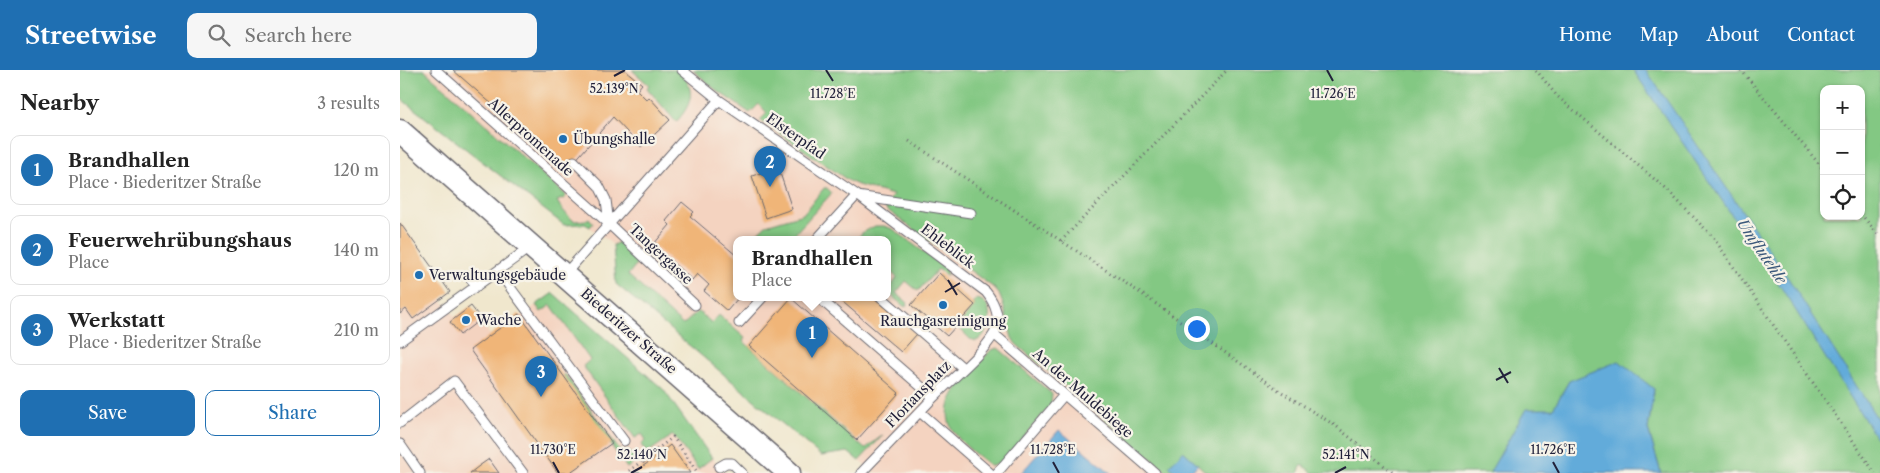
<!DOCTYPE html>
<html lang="en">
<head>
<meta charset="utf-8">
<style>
  body { margin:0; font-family:"Libre Caslon Text",serif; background:#f6f6f6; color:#222 }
  .controls { position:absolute; right:15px; top:15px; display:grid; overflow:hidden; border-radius:10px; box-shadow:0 1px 4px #0004 }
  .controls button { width:45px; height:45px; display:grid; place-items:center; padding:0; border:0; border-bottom:1px solid #e0e0e0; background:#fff; color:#222; font:25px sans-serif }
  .you { position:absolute; left:796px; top:258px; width:18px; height:18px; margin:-12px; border:4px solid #fff; border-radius:50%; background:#1a73e8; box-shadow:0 0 0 8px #1a73e833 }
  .badge { display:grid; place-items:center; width:32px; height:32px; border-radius:50%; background:#1f6fb2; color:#fff; font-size:16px; font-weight:700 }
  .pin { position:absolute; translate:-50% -41px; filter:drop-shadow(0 1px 2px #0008) }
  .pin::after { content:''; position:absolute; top:26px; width:18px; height:15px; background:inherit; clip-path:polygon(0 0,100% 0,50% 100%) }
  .popup { position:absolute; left:333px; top:166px; width:158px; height:65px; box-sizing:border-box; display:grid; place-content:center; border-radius:10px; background:#fff; filter:drop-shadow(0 1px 4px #0005); font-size:16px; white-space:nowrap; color:#767676 }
  .popup b { font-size:19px; color:#222 }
  .popup::after { content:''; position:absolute; left:50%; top:100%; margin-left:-10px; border:10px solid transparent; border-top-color:#fff }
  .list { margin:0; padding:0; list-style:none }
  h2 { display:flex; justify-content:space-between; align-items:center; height:65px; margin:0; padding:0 20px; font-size:21px }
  h2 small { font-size:16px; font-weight:400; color:#767676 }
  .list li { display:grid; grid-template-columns:32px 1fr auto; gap:15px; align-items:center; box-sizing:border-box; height:70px; margin:0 10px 10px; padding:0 10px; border:1px solid #e0e0e0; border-radius:10px }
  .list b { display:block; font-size:19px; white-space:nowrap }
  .list p { margin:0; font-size:16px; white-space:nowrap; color:#767676 }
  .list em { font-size:16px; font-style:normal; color:#767676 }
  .actions { display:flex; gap:10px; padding:15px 20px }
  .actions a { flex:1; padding:11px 0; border:1px solid #1f6fb2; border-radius:10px; text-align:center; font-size:18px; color:#1f6fb2 }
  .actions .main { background:#1f6fb2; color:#fff }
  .icon { flex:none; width:28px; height:28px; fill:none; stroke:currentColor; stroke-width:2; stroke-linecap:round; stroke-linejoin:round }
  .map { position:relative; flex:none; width:1480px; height:403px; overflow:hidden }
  header { display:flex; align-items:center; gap:30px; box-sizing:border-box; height:70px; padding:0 25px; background:#1f6fb2; color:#fff }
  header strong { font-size:24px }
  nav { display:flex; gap:28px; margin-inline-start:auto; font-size:18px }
  .search { width:350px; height:45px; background:#f6f6f6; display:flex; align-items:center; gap:12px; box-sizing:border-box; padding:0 18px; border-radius:10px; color:#767676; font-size:19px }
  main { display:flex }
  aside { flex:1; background:#fff }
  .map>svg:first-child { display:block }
  .built { fill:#f4d3c0; fill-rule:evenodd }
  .green { fill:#83c883; stroke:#52755f; fill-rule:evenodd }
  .water { fill:#62abda; stroke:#42668a }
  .building { fill:#f0b578 }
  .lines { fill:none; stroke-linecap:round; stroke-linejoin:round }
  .service-casing { stroke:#6a676e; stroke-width:11 }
  .tertiary-casing { stroke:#6a676e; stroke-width:25 }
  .path { stroke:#6a676e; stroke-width:3; stroke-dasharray:1 4; stroke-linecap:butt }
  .service { stroke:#fff; stroke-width:9 }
  .tertiary { stroke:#fff; stroke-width:22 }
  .ticks { fill:none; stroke:#22223b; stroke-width:2 }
  .poi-dot { fill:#1f6fb2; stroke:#f7f3e8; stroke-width:2 }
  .labels { text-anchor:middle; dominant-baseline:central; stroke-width:4.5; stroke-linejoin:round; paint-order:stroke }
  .street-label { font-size:14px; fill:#22223b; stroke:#f7f3e8 }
  .poi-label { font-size:14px; fill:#22223b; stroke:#f7f3e8; text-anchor:start }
  .water-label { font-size:15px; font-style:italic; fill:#3c597b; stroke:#f7f3e8 }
  .ticks-label { font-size:12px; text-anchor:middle; fill:#22223b; stroke:#f7f3e8; stroke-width:4.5; stroke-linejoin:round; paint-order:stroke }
</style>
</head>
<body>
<header>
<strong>Streetwise</strong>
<div class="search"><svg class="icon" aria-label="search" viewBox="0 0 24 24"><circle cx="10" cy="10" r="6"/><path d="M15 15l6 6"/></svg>Search here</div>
<nav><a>Home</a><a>Map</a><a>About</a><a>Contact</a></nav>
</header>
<main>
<aside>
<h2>Nearby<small>3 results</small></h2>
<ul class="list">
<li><span class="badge">1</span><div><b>Brandhallen</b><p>Place · Biederitzer Straße</p></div><em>120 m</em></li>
<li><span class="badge">2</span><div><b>Feuerwehrübungshaus</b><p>Place</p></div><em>140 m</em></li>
<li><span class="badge">3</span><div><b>Werkstatt</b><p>Place · Biederitzer Straße</p></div><em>210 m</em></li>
</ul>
<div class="actions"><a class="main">Save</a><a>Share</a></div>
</aside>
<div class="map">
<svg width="1480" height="403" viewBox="0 0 1480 403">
  <rect width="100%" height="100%" fill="#f7f3e8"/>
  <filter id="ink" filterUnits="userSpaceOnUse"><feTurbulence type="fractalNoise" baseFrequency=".02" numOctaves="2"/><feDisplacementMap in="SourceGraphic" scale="10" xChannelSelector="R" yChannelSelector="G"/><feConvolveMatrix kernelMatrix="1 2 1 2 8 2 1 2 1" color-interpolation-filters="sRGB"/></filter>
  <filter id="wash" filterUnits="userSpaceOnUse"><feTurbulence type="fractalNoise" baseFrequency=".0096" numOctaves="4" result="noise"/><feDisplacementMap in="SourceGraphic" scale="20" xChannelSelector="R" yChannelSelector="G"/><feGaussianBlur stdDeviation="1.12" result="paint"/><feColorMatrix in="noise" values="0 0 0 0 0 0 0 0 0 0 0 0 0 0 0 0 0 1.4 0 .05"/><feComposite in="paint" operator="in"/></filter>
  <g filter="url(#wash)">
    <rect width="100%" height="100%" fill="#f0e7cd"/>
    <path class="built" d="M0,0H341L493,125L487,133L898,403H474L448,382L421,386L216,214L213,175L186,154L164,155L0,28ZM337,169H487V227H337Z
      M0,153L50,222L41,229L55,247L71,236L90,265L119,244L121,246L153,223L263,319L323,403H0Z"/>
    <path class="green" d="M0,0H24L166,125L165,128L157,131C161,139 167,145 174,151L186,150L189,148L193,153L190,157L185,154L164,155L0,28Z
      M232,0H277C297,17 293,34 276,52L247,18L249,15Z
      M293,0H1480V403H1261L1248,359L1254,319L1169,311L1153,339L1091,403H913L902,395L898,403H807L783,381L769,396L776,403H768L616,274L612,268L603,234L599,224L594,218L486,139V136L493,125L458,115L449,111L360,50L367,43L359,34L350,43L316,20ZM1424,19H1461V146H1424Z
      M424,118H427L431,122V124L390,169H351L366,155L403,144Z
      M475,156H484L493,159L546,199L547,206L538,199L518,221L506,211L496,223L508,233L505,237L487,222L497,208L487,198V169H457L462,163Z
      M219,172L238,192L228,205L283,255L298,241L312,253L319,245L345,268L343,271L465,379L483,365L459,391L448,382L421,386L216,214L213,175Z
      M153,223L263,319L312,388L298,399L273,365L247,383L241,375L246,370L242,364L235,368L183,296L190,290L151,235L141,242L136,235Z
      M577,229C597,232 590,266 576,271L570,269L557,256L575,235L572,233Z
      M598,278L652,324L651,335L601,393L592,396L588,394C577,385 564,376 556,365C531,334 572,302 591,280Z
      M165,304L220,381L230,382L236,391L227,398L163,306Z"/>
    <path class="water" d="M1233,0H1246L1388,208L1480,353V374L1379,214Z
      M1219,291L1254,319L1248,359L1261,403L1090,402L1126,339H1153L1169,311Z
      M659,360L711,403H621Z
      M783,381L798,394L790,403H776L769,396Z"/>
    <g id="blocks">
      <path class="building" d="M53,0H225L242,14L237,20L247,30L249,27L270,50L241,77L213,47L167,100Z
        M378,97L392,139L366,148L352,106Z
        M282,132L294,142L290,146L337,186V227H339L327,241L304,221L309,215L297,204L292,210L253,175L270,155L266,151Z
        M0,153L50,222L13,249L6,239L0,244Z
        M539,203L575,235L547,266L511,235Z
        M437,227H473L517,264L501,282Z
        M391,228L499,323L457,370L349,276Z
        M71,236L81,249L60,265L50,252Z
        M119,244L212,373L169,403H158L70,280Z
        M270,375L290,403H233L252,390Z
        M89,389L99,403H70L79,396Z"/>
    </g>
  </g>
  <g filter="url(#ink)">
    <use href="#blocks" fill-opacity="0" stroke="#6a676e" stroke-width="1"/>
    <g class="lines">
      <defs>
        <path id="service" d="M36,0L209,154L295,235
          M282,0L319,30L457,125L586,222C595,233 602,250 594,264C581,286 551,309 533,328C509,353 485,378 461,403
          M174,91L199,116L206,130L209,154
          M457,126L571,143
          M417,169L457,125
          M98,201L224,371
          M165,204L319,30
          M70,208L77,216
          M418,227L533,327
          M481,227L563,298
          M339,253L363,227
          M594,264L755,403
          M0,271L132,176
          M520,342L590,403
          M0,353L54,311L123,403
          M0,374L20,403
          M319,397L326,393H332L342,403
          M597,403L664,325"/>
        <path id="tertiary" d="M0,61L389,403"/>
      </defs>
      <use href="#service" class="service-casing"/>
      <use href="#tertiary" class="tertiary-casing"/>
      <path class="path" d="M1136,0L1157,26L1267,120L1313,167L1475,403
        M1341,0L1424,100
        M509,71L742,224L880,321L936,356L993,403
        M1461,144L1480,167
        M661,171L827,0
        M235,380L245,394
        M285,395L290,392
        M229,401L273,367L298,403"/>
      <use href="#service" class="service"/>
      <use href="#tertiary" class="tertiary"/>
    </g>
  </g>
  <path class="ticks" d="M426,0L433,11M927,0L933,11M214,6L225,0M548,210L557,225M545,222L560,213M1099,298L1108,313M1096,310L1111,302M153,392L159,403M653,392L659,403M1153,392L1159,403M231,403L242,397M935,403L946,397"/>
  <g class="poi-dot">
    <circle cx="163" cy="69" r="5"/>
    <circle cx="19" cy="205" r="5"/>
    <circle cx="543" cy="235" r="5"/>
    <circle cx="66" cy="250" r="5"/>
  </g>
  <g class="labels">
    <g class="street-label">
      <text transform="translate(396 66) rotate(35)">Elsterpfad</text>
      <text transform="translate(131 67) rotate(42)">Allerpromenade</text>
      <text transform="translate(548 176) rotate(37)">Ehleblick</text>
      <text transform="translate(261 184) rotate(43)">Tangergasse</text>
      <text transform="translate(229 261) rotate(41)">Biederitzer Straße</text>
      <text transform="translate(683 323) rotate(41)">An der Muldebiege</text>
      <text transform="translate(518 324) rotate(-46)">Floriansplatz</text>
    </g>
    <g class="poi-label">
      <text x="173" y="69">Übungshalle</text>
      <text x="29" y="205">Verwaltungsgebäude</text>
      <text x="76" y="250">Wache</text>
      <text x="543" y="251" text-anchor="middle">Rauchgasreinigung</text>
    </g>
    <g class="water-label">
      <text transform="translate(1362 181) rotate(56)">Umflutehle</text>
    </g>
  </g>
  <g class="ticks-label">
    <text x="214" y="23">52.139°N</text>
    <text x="433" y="28">11.728°E</text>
    <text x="933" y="28">11.726°E</text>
    <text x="153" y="384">11.730°E</text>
    <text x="653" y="384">11.728°E</text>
    <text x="1153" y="384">11.726°E</text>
    <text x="242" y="389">52.140°N</text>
    <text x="946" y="389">52.141°N</text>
  </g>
</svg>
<div class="controls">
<button>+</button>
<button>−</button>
<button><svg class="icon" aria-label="locate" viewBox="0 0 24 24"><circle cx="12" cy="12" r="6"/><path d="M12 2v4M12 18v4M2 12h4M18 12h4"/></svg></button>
</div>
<div class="you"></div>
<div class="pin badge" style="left:412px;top:288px">1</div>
<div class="popup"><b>Brandhallen</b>Place</div>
<div class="pin badge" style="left:370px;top:117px">2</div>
<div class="pin badge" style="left:141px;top:327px">3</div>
</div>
</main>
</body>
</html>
